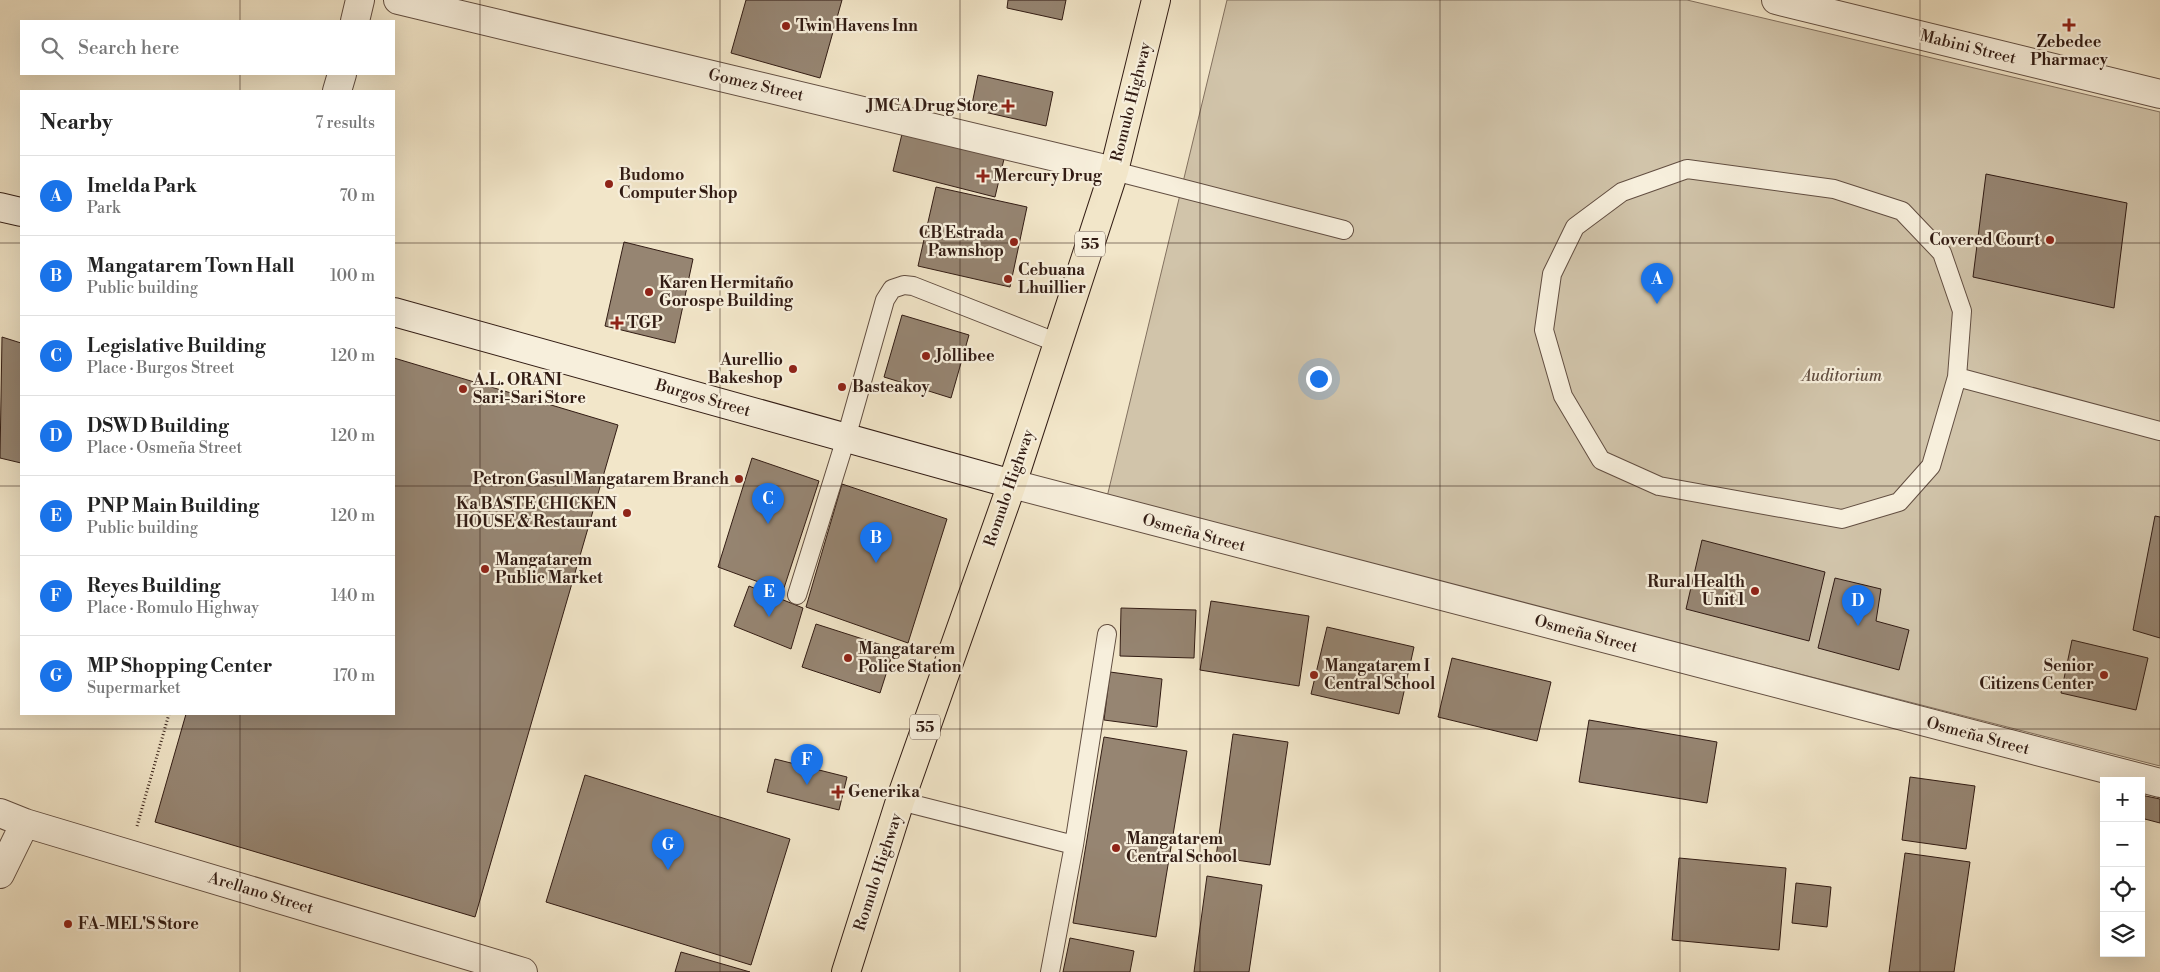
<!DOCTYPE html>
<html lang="en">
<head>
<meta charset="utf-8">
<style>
  body { margin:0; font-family:"Libre Bodoni",serif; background:#f6f6f6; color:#222 }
  .controls { position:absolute; right:15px; bottom:15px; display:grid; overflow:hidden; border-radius:0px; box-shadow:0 5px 20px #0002 }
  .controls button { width:45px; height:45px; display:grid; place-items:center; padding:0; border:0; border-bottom:1px solid #e0e0e0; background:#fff; color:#222; font:25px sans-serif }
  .you { position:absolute; left:1318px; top:378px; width:18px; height:18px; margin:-12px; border:4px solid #fff; border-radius:50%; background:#1a73e8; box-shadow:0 0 0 8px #1a73e833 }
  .badge { display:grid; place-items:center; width:32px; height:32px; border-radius:50%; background:#1a73e8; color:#fff; font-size:16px; font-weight:700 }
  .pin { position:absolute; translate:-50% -41px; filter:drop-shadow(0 1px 2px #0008) }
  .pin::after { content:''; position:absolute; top:26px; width:18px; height:15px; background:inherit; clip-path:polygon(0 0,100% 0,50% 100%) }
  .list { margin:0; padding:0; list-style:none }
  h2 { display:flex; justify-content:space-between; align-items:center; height:65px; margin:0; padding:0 20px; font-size:21px }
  h2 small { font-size:16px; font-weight:400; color:#767676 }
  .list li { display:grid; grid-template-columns:32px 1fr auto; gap:15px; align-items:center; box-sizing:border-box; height:80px; padding:0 20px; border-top:1px solid #e0e0e0 }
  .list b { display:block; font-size:19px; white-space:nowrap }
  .list p { margin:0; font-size:16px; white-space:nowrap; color:#767676 }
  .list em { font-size:16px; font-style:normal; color:#767676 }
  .icon { flex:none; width:28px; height:28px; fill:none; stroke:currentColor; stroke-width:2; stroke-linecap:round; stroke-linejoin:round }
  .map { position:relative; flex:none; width:2160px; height:972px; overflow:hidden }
  .search { position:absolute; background:#fff; box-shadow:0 5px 20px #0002; left:20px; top:20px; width:375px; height:55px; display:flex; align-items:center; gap:12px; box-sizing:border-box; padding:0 18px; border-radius:0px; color:#767676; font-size:19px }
  .panel { position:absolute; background:#fff; box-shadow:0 5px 20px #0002; left:20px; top:90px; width:375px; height:625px; border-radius:0px }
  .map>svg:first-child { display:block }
  .green { fill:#d1c4aa; stroke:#82705f }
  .building { fill:#968572; stroke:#321c14 }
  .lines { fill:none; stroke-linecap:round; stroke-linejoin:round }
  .service-casing { stroke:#624e41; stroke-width:20 }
  .minor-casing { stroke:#624e41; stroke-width:30 }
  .tertiary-casing { stroke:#624e41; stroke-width:30 }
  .secondary-casing { stroke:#321c14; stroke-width:30 }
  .trunk-casing { stroke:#321c14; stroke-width:30 }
  .path { stroke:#321c14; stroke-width:3; stroke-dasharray:1 2.5; stroke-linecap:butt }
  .service { stroke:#f7efdc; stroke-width:18 }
  .minor { stroke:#f7efdc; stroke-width:28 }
  .tertiary { stroke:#f7efdc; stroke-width:28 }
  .secondary { stroke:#f7efdc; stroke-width:28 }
  .trunk { stroke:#f2e6c9; stroke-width:28 }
  .grid { fill:none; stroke:#321c14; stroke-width:1; stroke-opacity:0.55 }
  .poi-dot { fill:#8f2418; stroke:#f7efdc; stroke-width:2 }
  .labels { text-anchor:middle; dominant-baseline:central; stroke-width:4.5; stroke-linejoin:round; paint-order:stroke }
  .shield { fill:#f7efdc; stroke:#6d5b50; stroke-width:1 }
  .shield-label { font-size:15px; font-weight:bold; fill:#321c14 }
  .poi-label { font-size:16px; font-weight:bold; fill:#321c14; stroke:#f7efdc; text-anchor:start }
  .street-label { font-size:16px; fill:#321c14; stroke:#f7efdc }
  .park-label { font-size:16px; font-style:italic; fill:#624e41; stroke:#f7efdc }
</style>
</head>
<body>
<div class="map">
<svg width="2160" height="972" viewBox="0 0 2160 972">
  <rect width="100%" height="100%" fill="#f2e6c9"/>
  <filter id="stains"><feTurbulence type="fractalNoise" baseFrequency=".004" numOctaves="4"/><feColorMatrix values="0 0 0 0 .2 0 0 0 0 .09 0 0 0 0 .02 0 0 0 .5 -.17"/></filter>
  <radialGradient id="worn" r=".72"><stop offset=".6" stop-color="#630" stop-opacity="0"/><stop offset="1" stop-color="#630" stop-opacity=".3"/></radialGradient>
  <path class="green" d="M1227,0H1687L2160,112V766L1107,497Z"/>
  <path class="building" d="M746,0H842L820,78L731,53Z
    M1008,0H1066L1062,20L1007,8Z
    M978,75L1053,92L1046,126L971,109Z
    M902,134L1004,159L995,197L893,171Z
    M1986,174L2127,203L2114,308L1973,277Z
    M936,187L1027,207L1010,287L918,266Z
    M624,242L693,259L675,343L605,326Z
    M902,315L969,335L951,398L884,377Z
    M2,337L21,343V463L0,458Z
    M394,358L618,425L475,917L155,822L186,714H394Z
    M752,458L819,481L783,591L718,567Z
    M842,484L947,519L908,643L806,607Z
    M2155,516L2160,517V638L2133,630Z
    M1702,540L1825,572L1809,641L1686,609Z
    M1835,578L1881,589L1876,621L1909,630L1899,670L1818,648Z
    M749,586L803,608L791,649L734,626Z
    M1211,601L1309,616L1299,686L1200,670Z
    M1121,608L1196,610L1194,658L1120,656Z
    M816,624L894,649L880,693L802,667Z
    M1327,627L1414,647L1399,714L1311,694Z
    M2072,640L2148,658L2136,710L2061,693Z
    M1452,658L1551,682L1537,741L1438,717Z
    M1110,672L1162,679L1157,727L1104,720Z
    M1589,720L1717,742L1707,803L1579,782Z
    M1233,734L1288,742L1270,865L1216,857Z
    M1104,737L1187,751L1156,937L1073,923Z
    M775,759L847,777L839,810L767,792Z
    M585,775L790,839L751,965L546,902Z
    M1910,777L1975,786L1966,849L1902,840Z
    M2141,795L2160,799V823L2141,818Z
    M1905,853L1970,862L1954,972H1889Z
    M1679,858L1786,868L1779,950L1672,940Z
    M1207,876L1262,885L1249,972H1194Z
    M1796,883L1831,887L1827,927L1792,923Z
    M1070,938L1134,951L1130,972H1063Z
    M681,952L750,972H675Z"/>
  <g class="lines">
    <defs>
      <path id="service" d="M1687,169L1834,189L1902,211L1942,253L1962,311L1957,377L1931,466L1899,502L1842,519L1659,486L1601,460L1563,396L1544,330L1552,274L1575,227L1622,192Z
        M1114,171L1344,230
        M1957,377L2160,431
        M797,595L846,438L885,300L892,289L904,285L913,286L1058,343
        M900,801L1074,845
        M1050,972L1074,845L1107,634"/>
      <path id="minor" d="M398,0L1114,171
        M1776,0L2160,94
        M355,21L360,0
        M337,91L342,74
        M0,813L25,823L523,972
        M0,874L25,823"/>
      <path id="tertiary" d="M1012,484L2160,783"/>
      <path id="secondary" d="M0,207L21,212
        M394,312L1012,484"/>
      <path id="trunk" d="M846,972L900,801L1012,484L1114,171L1156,0"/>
    </defs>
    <use href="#service" class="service-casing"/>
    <use href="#minor" class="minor-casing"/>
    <use href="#tertiary" class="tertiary-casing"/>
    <use href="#secondary" class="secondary-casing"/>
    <use href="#trunk" class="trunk-casing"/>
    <path class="path" d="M137,826L169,714"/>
    <use href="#service" class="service"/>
    <use href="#minor" class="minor"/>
    <use href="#tertiary" class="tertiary"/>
    <use href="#secondary" class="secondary"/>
    <use href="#trunk" class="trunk"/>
  </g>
  <path class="grid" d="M240,0V21M480,0V972M720,0V972M960,0V972M1200,0V972M1440,0V972M1680,0V972M1920,0V972M240,74V91M0,243H21M394,243H2160M0,486H21M394,486H2160M240,714V972M0,729H2160"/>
  <g class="poi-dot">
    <path d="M2066.5 17.5h5v5h5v5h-5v5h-5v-5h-5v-5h5z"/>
    <circle cx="786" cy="26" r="5"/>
    <path d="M1005.5 98.5h5v5h5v5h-5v5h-5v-5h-5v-5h5z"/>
    <path d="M980.5 168.5h5v5h5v5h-5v5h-5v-5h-5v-5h5z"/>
    <circle cx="609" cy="184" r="5"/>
    <circle cx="2050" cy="240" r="5"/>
    <circle cx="1014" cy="242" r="5"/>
    <circle cx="1008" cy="279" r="5"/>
    <circle cx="649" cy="292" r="5"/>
    <path d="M614.5 315.5h5v5h5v5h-5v5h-5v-5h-5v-5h5z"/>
    <circle cx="926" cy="356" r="5"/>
    <circle cx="793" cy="369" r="5"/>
    <circle cx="842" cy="387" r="5"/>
    <circle cx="463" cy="389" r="5"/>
    <circle cx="739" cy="479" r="5"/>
    <circle cx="627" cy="513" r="5"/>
    <circle cx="485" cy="569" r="5"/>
    <circle cx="1755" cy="591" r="5"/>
    <circle cx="848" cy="658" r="5"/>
    <circle cx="1314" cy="675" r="5"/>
    <circle cx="2104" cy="675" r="5"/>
    <path d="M835.5 784.5h5v5h5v5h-5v5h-5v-5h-5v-5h5z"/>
    <circle cx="1116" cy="848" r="5"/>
    <circle cx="68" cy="924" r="5"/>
  </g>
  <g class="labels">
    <g class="shield">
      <rect x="1075" y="231.5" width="30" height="25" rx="4"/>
      <rect x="910" y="714.5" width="30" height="25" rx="4"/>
    </g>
    <g class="shield-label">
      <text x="1090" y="244">55</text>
      <text x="925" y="727">55</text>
    </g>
    <g class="poi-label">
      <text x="796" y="26">Twin Havens Inn</text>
      <text x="2069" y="42" text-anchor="middle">Zebedee<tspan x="2069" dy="18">Pharmacy</tspan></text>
      <text x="998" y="106" text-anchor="end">JMCA Drug Store</text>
      <text x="619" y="175">Budomo<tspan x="619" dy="18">Computer Shop</tspan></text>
      <text x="993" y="176">Mercury Drug</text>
      <text x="1004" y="233" text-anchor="end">CB Estrada<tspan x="1004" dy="18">Pawnshop</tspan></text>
      <text x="2040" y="240" text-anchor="end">Covered Court</text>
      <text x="1018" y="270">Cebuana<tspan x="1018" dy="18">Lhuillier</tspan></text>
      <text x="659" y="283">Karen Hermitaño<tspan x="659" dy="18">Gorospe Building</tspan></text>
      <text x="627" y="323">TGP</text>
      <text x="936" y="356">Jollibee</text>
      <text x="783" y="360" text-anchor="end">Aurellio<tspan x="783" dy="18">Bakeshop</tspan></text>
      <text x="473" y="380">A.L. ORANI<tspan x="473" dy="18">Sari-Sari Store</tspan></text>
      <text x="852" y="387">Basteakoy</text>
      <text x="729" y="479" text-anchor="end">Petron Gasul Mangatarem Branch</text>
      <text x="617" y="504" text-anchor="end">Ka BASTE CHICKEN<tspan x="617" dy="18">HOUSE &amp; Restaurant</tspan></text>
      <text x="495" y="560">Mangatarem<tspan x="495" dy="18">Public Market</tspan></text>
      <text x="1745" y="582" text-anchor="end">Rural Health<tspan x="1745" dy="18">Unit 1</tspan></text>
      <text x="858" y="649">Mangatarem<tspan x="858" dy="18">Police Station</tspan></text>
      <text x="1324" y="666">Mangatarem I<tspan x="1324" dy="18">Central School</tspan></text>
      <text x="2094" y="666" text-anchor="end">Senior<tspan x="2094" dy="18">Citizens Center</tspan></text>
      <text x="848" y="792">Generika</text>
      <text x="1126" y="839">Mangatarem<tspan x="1126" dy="18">Central School</tspan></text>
      <text x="78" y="924">FA-MEL'S Store</text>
    </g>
    <g class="street-label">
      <text transform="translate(1968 47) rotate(14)">Mabini Street</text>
      <text transform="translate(756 85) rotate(13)">Gomez Street</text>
      <text transform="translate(1131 102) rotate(-76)">Romulo Highway</text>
      <text transform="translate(703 398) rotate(16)">Burgos Street</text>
      <text transform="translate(1009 488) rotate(-71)">Romulo Highway</text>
      <text transform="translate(1194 533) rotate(15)">Osmeña Street</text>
      <text transform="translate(1586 634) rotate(15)">Osmeña Street</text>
      <text transform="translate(1978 736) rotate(15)">Osmeña Street</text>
      <text transform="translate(878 872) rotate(-72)">Romulo Highway</text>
      <text transform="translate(261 893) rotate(17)">Arellano Street</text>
    </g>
    <g class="park-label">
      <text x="1842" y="376">Auditorium</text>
    </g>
  </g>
  <rect width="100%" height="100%" filter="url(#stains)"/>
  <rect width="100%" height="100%" fill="url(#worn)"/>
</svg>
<div class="controls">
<button>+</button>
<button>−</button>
<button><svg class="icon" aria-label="locate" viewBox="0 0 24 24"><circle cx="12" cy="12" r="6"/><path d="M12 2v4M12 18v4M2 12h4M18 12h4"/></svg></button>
<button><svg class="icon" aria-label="layers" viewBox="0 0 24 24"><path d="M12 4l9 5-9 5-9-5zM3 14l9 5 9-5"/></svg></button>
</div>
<div class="you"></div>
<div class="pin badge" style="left:1657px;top:304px">A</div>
<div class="pin badge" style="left:876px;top:563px">B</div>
<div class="pin badge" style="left:768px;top:524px">C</div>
<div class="pin badge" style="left:1858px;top:626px">D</div>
<div class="pin badge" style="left:769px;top:617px">E</div>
<div class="pin badge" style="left:807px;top:785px">F</div>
<div class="pin badge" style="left:668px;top:870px">G</div>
<div class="search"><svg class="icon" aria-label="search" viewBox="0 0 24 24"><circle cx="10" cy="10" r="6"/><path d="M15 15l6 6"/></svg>Search here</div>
<section class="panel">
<h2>Nearby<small>7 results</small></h2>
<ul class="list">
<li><span class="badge">A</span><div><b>Imelda Park</b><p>Park</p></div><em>70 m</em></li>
<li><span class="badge">B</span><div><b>Mangatarem Town Hall</b><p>Public building</p></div><em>100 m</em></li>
<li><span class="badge">C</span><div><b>Legislative Building</b><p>Place · Burgos Street</p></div><em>120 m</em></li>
<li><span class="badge">D</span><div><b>DSWD Building</b><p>Place · Osmeña Street</p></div><em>120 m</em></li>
<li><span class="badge">E</span><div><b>PNP Main Building</b><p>Public building</p></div><em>120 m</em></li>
<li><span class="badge">F</span><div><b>Reyes Building</b><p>Place · Romulo Highway</p></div><em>140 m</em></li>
<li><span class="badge">G</span><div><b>MP Shopping Center</b><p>Supermarket</p></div><em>170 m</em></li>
</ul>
</section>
</div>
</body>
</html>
